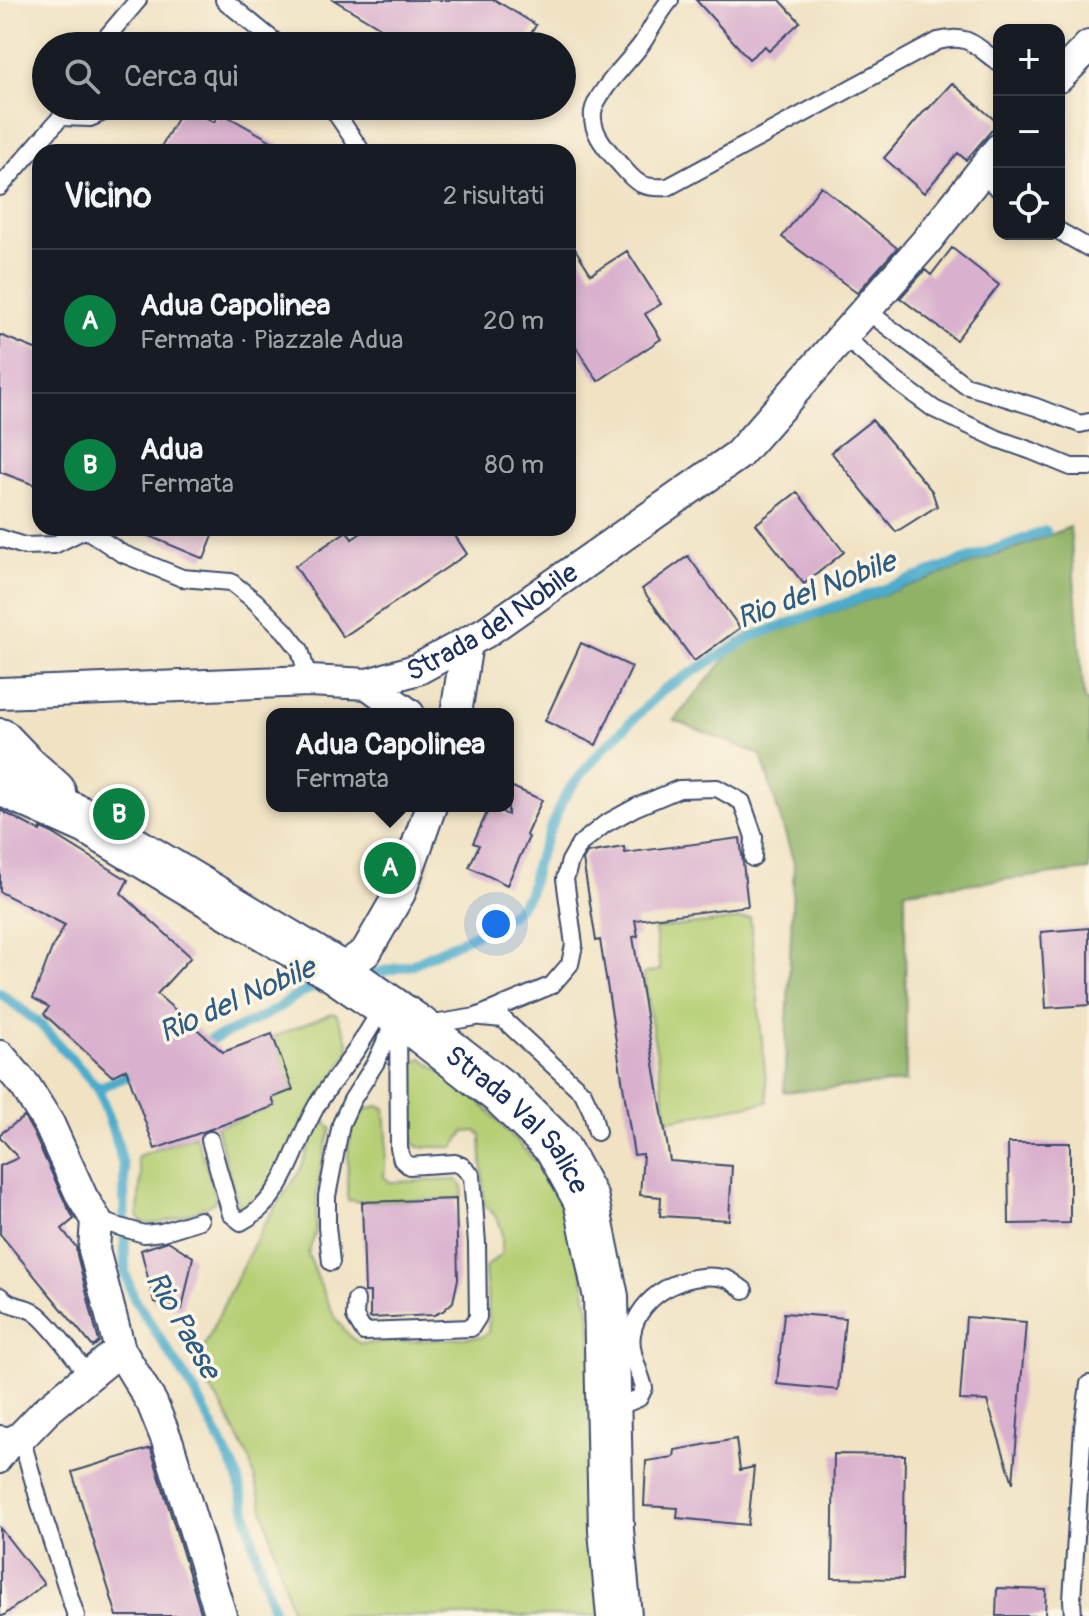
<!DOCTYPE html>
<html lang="it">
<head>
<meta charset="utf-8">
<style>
  body { margin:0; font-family:Pangolin,sans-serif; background:#242831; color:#f1f3f6 }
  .controls { position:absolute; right:24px; top:24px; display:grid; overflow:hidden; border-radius:16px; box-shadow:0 4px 12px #0003 }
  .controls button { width:72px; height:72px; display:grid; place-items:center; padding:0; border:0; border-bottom:2px solid #363941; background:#171b24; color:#f1f3f6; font:40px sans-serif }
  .you { position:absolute; left:496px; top:924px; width:28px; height:28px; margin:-20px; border:6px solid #fff; border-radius:50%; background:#1a73e8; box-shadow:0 0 0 12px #1a73e833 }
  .badge { display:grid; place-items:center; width:52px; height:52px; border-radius:50%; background:#0b8043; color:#fff; font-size:26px; font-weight:700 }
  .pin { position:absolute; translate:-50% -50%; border:4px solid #fff; box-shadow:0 2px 8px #0006 }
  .popup { position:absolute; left:266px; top:708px; width:248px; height:104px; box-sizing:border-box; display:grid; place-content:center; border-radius:16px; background:#171b24; filter:drop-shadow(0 2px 6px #0005); font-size:26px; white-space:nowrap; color:#9ea1a6 }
  .popup b { font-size:30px; color:#f1f3f6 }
  .popup::after { content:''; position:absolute; left:50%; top:100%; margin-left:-16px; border:16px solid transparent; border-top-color:#171b24 }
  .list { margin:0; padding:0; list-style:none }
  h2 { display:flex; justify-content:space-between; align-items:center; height:104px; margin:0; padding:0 32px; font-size:34px }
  h2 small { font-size:26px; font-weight:400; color:#9ea1a6 }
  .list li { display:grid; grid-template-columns:52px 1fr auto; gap:24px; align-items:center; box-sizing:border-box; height:144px; padding:0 32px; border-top:2px solid #363941 }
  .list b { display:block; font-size:30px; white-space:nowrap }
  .list p { margin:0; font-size:26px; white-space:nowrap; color:#9ea1a6 }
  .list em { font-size:26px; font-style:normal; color:#9ea1a6 }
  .icon { flex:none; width:44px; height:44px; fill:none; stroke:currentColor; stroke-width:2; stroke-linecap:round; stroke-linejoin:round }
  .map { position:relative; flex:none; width:1089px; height:1616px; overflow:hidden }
  .search { position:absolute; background:#171b24; box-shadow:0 4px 12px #0003; left:32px; top:32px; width:544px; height:88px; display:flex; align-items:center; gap:20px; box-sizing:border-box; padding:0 28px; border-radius:44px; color:#9ea1a6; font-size:30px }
  .panel { position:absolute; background:#171b24; box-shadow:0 4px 12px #0003; left:32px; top:144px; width:544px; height:392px; border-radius:24px }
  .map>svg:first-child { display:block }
  .green { fill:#b5cf74; stroke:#687f69; stroke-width:2 }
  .forest { fill:#90b266; stroke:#567062; stroke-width:2 }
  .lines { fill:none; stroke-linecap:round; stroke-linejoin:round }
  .stream { stroke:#4caccb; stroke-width:10 }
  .building { fill:#d9b1ce }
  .lane-casing { stroke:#3b4a6d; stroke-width:20 }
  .street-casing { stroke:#3b4a6d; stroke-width:34 }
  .secondary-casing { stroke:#3b4a6d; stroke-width:48 }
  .lane { stroke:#fff; stroke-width:16 }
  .street { stroke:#fff; stroke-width:30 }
  .secondary { stroke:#fff; stroke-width:44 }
  .labels { text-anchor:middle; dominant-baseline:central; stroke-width:7; stroke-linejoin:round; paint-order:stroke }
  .street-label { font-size:28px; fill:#1b2f5e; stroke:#fcf5e5 }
  .water-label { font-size:30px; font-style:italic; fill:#2c5b84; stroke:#fcf5e5 }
</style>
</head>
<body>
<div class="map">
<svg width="1089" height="1616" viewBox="0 0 1089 1616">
  <rect width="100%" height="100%" fill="#fcf5e5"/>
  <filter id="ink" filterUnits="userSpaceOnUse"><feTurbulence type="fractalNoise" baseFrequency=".0125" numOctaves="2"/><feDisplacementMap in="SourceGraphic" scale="16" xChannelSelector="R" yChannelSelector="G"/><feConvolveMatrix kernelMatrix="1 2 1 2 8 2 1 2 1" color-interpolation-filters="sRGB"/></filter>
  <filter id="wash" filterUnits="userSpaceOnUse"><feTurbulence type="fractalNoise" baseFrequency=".006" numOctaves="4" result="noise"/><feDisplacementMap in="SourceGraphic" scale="32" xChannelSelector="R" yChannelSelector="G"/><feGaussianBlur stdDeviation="1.8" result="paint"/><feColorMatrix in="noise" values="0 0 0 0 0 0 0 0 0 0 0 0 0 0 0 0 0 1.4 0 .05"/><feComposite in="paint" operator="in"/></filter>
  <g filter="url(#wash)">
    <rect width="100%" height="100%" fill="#f0e2c3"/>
    <path class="green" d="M750,918L768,1102L668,1120L643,974L660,970L655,929Z
      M332,1013L337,1015C341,1027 350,1039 349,1051L289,1157L271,1185L251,1210H243L239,1206L216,1127L274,1106L272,1098L292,1090L273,1037Z
      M422,1058L479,1101L539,1165L553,1185L563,1207L579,1258L591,1320L600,1616H293L249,1458L223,1408L199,1371V1358L232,1287L266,1221L299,1173L318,1125L325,1121L331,1129L324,1153L317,1192L316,1231L308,1254C322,1285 330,1324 360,1344L481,1337L488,1333L489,1318L485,1268L501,1254C504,1231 503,1220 484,1205L481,1135L477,1131L464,1132L454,1147H419L413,1143L409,1071L411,1065Z
      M378,1106L385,1108L387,1138L384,1177L390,1182L457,1180L463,1187L462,1196L456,1199L362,1202L348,1200L347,1196C348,1178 346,1131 356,1118C362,1110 369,1108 378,1106Z
      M195,1135L216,1195L214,1203C200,1209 153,1231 141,1221C139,1220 139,1217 138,1215L141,1175L137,1160L138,1156Z"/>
    <path class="forest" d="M1070,527L1084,700L1089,702V870L905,891L906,1082L784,1092L794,863L761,755L674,720L736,646L1025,545Z"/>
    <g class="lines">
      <path class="stream" d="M367,975L411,965L494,925L515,911L529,894L536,863L562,801L571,787L602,750L664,689L753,636L1046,531
        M0,993L39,1023L98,1088L118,1145L124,1170L125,1273L134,1298L196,1394L237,1474L255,1549L275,1616
        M199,1045C223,1034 253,1023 276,1009C297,996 303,989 328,983
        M98,1088L140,1071"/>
    </g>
    <g id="blocks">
      <path class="building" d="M334,0H495L536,25L524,46H411Z
        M696,0H780L800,22L769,51L765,46L749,59Z
        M952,83L998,123L966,160L958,153L924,193L884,158L927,108L928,109Z
        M184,106L214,122L220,112L291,152H158Z
        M821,186L897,248L857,293L782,237Z
        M568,238L591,274L627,251L661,304L645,314L661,339L598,381L568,335Z
        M952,248L999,285L956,340L900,298L925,270L931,275Z
        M0,335L40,351V487L0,472Z
        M872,420L932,491L937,506L896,532L831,452Z
        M797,492L844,552L804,584L756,524Z
        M130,528H216L204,559Z
        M369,528H450L467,554L343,637L295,566L347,531L352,539Z
        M688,556L740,628L694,661L642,589Z
        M581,643L632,667L596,745L545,721Z
        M508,785L542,800L526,835L529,837L507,885L469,867L479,845L473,843L490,806L508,815Z
        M0,810L40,831L41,828L52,833L128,880L121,893L191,957L157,994L223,1052L272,1034L293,1090L272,1098L275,1106L155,1149L126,1069L112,1076L44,1014L49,1007L33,998L52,948L65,925L0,892Z
        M740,838L748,906L635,920L638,936L633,937L670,1161L732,1166L729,1220L660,1216L661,1197L640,1195L643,1154L634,1155L600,940L596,941L583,860L587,853L624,847L625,853Z
        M1089,928V1005L1046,1008L1041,932Z
        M24,1117L33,1132L66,1204L74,1219L62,1229L76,1247L77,1255L99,1342L93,1347L0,1234V1166L18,1158L0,1137V1134Z
        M1008,1143H1070V1223L1009,1224Z
        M456,1199L458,1279L453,1302L443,1311L434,1315L370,1318V1292H365L362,1202Z
        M168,1241L193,1257L182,1309L154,1302L141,1250Z
        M784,1313L845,1318L838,1390L777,1384Z
        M966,1317L1026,1322L1013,1483L987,1401L960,1400Z
        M736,1439L740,1470L754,1467L748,1525L677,1518L678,1508L644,1506L646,1461L674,1457L675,1450Z
        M151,1448V1449L202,1616H117L72,1472Z
        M834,1454L905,1455L903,1579L832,1578Z
        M0,1528L44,1584L3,1616H0Z
        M997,1588L1046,1590L1045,1616H996Z"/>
    </g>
  </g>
  <g filter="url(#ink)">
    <use href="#blocks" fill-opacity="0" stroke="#3b4a6d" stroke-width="2"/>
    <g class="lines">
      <defs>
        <path id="lane" d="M224,0L280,46
          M670,0C659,13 652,28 643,42C631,60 596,92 593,112C591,132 605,147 617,161C636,182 638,189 668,187L938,41C969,33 975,46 999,63
          M99,46L138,0
          M331,106L362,152
          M61,117L90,118L117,106
          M980,174L999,189
          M0,187L61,117L64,106
          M1059,231L1089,248
          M866,310L965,385L1036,407L1080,424L1089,422
          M843,336L896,381L934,409L998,439L1032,451L1071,467H1089
          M84,528L121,553L182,578L231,582L255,601L285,631L300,650L309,681
          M0,538L24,546L54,545L84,530
          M481,1017L503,1019L583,1093L592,1112L597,1132
          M427,1025L476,1017L552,985L570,964L574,945L565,879L570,861L580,844L605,824L636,807L679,789L717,788L742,802L754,837L753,858
          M210,1140L231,1214L241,1222C288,1197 293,1146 317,1105C329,1085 344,1068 357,1049C366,1035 374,1021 383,1007
          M96,1220L144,1234L162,1232L200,1220
          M331,1262L327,1227V1196L341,1124L352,1100L376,1062L396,1018
          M0,1296C13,1309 21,1304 34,1312C49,1321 76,1360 88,1375
          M356,1300L355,1317L364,1332L471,1328L478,1317L477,1244L472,1176L462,1166L455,1163L409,1166L402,1160L399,1148L398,1019
          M611,1405L627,1403L639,1398L644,1388C640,1371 629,1352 632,1334C638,1295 687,1270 723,1278C731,1279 738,1286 744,1290
          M21,1437L44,1518L76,1616
          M0,1465L18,1441
          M1073,1616L1072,1600L1083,1427L1089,1384"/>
        <g id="street">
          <path d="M1059,77L1089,46"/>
          <path d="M368,684L409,714"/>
          <path id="s1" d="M0,693L309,681L368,684L418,669L486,632L738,455L925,243L999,149"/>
          <path d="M456,714L467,643"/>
          <path d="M338,972L366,952L400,893L431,806"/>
          <path d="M0,1056L26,1087L49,1124L82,1197L96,1220L94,1250L120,1350L46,1411L21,1437L10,1443L0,1441"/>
          <path d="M120,1350L152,1403L168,1443L221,1616"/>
        </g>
        <g id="secondary">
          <path d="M0,741L26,768L53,792"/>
          <path id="s2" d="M0,779L12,788L88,822L338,972L417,1027L502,1093L557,1147L586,1200L606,1297L611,1530L619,1616"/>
        </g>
      </defs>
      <use href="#lane" class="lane-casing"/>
      <use href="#street" class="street-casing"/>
      <use href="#secondary" class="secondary-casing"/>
      <use href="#lane" class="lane"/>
      <use href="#street" class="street"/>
      <use href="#secondary" class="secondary"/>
    </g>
  </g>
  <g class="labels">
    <g class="street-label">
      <text stroke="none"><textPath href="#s1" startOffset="508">Strada del Nobile</textPath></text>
      <text stroke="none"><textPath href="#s2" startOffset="624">Strada Val Salice</textPath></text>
    </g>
    <g class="water-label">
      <text transform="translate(816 590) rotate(-21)">Rio del Nobile</text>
      <text transform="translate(237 1000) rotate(-24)">Rio del Nobile</text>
      <text transform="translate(183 1325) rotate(60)">Rio Paese</text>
    </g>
  </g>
</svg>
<div class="controls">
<button>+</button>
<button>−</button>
<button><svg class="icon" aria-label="locate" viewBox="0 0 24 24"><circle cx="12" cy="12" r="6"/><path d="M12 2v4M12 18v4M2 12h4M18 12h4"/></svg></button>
</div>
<div class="you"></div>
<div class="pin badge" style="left:390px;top:868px">A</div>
<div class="popup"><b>Adua Capolinea</b>Fermata</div>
<div class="pin badge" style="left:119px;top:814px">B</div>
<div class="search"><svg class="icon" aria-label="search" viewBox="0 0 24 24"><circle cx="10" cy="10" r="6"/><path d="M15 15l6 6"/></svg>Cerca qui</div>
<section class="panel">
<h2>Vicino<small>2 risultati</small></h2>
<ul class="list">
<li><span class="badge">A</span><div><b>Adua Capolinea</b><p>Fermata · Piazzale Adua</p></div><em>20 m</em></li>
<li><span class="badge">B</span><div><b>Adua</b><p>Fermata</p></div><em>80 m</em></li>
</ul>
</section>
</div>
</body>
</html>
